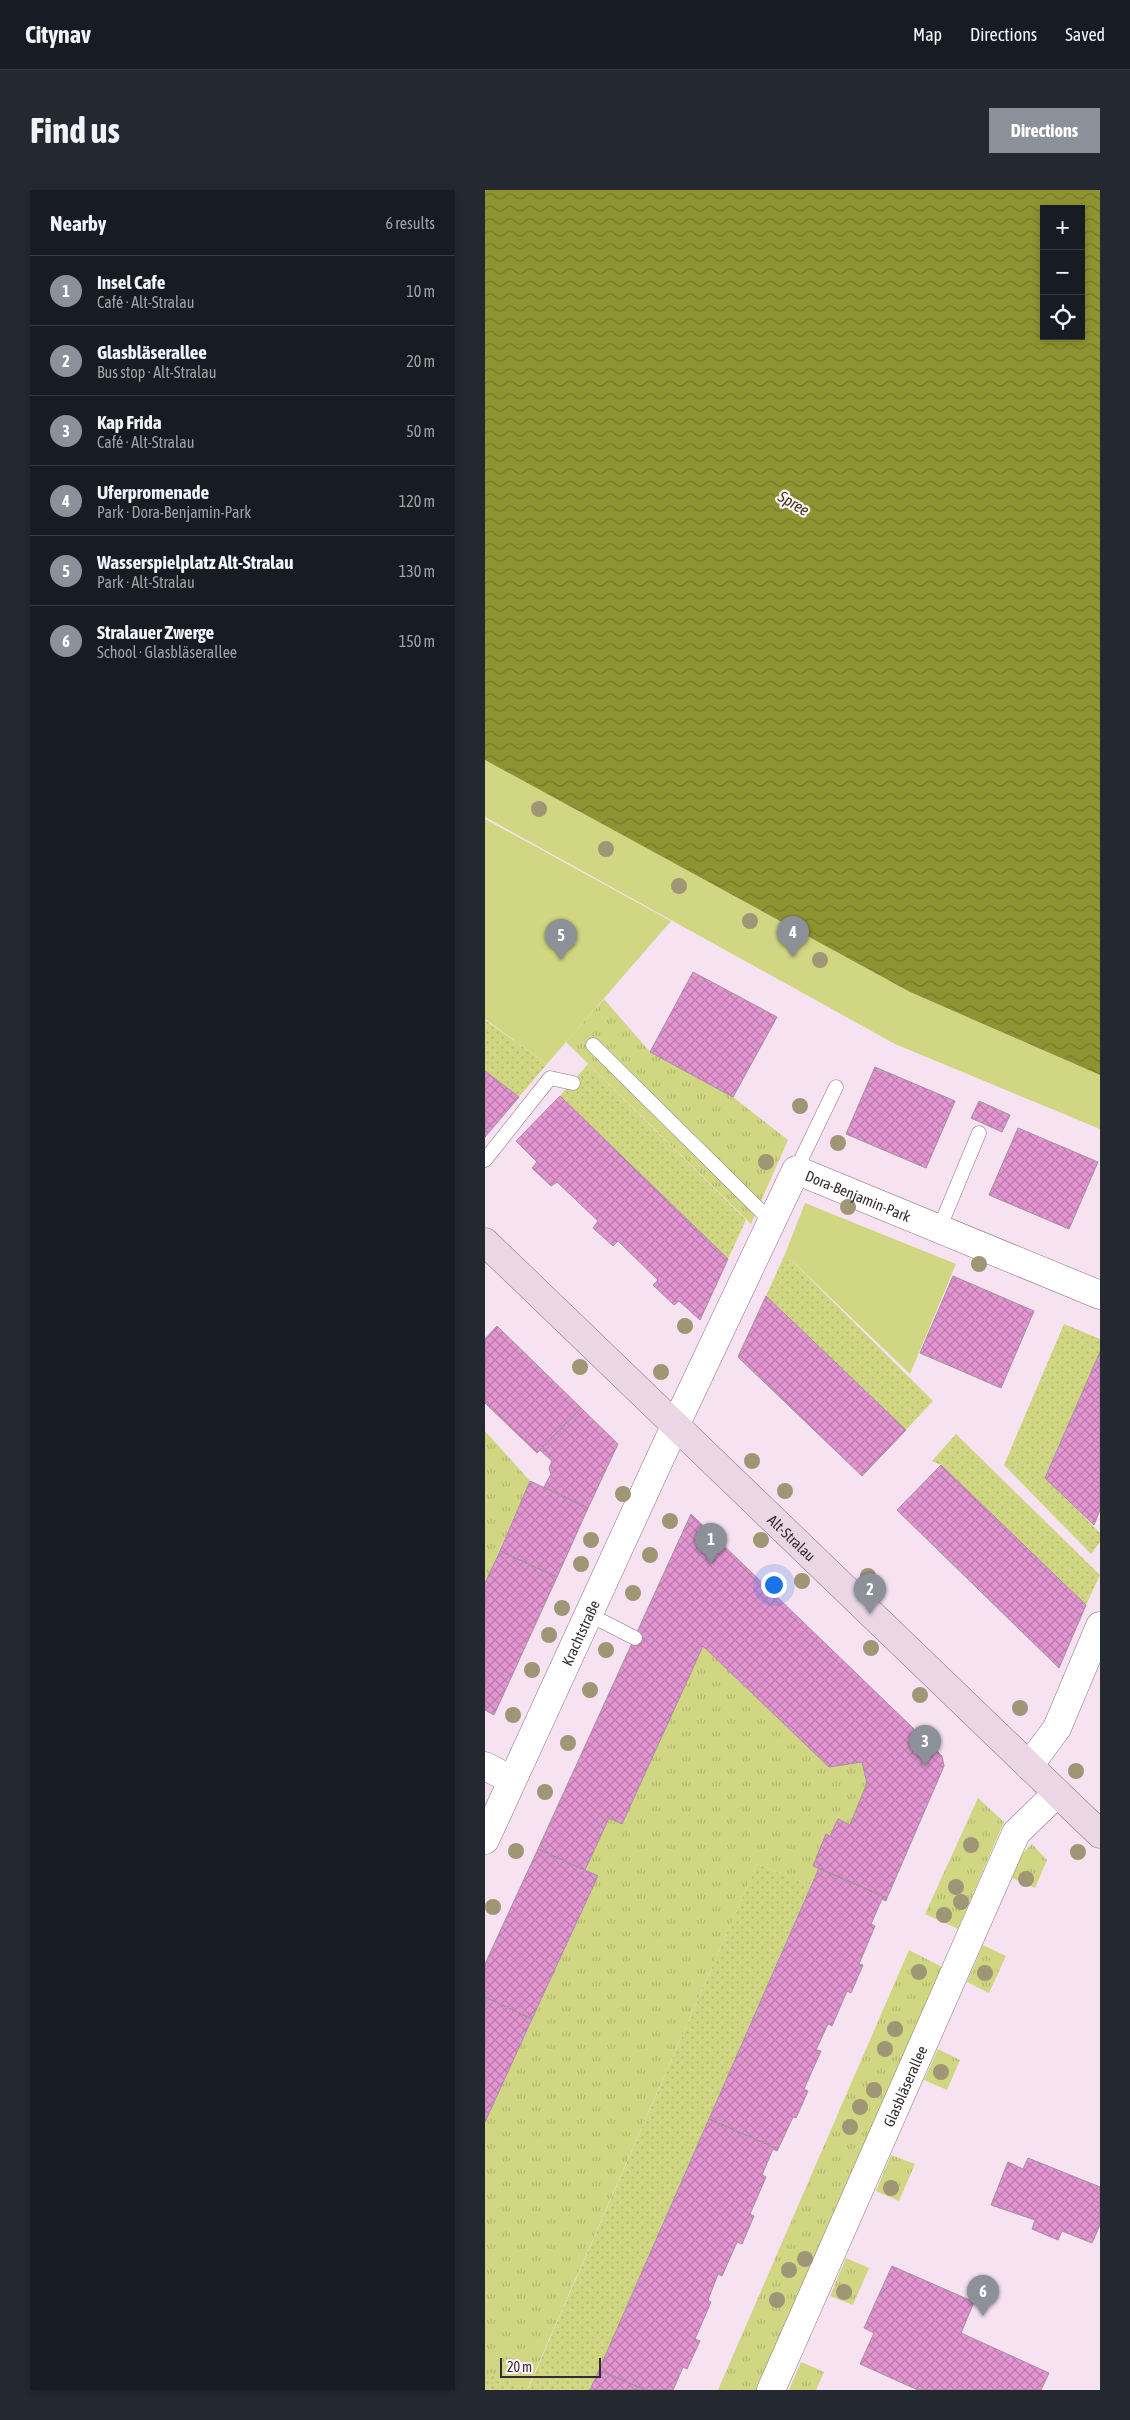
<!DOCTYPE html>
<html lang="en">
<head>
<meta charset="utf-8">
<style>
  body { margin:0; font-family:"Asap Condensed",sans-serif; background:#242831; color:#f1f3f6 }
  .controls { position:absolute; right:15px; top:15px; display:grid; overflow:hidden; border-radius:0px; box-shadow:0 2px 8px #0003 }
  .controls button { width:45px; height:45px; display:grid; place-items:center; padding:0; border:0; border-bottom:1px solid #363941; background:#171b24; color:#f1f3f6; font:25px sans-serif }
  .scale { position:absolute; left:15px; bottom:12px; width:101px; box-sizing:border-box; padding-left:5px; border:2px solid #342c32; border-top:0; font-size:14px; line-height:18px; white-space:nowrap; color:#342c32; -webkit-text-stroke:4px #fff2fb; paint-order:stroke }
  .you { position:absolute; left:288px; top:1394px; width:18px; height:18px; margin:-12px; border:4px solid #fff; border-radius:50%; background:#1a73e8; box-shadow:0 0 0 8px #1a73e833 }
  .badge { display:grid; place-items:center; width:32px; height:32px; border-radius:50%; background:#8c9099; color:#fff; font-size:16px; font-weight:700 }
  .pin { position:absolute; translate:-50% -41px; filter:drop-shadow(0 1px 2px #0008) }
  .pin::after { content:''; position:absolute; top:26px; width:18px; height:15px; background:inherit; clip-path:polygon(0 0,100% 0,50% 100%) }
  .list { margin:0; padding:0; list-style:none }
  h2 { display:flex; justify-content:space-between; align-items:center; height:65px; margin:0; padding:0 20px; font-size:21px }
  h2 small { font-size:16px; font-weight:400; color:#9ea1a6 }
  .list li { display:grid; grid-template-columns:32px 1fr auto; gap:15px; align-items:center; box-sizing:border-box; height:70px; padding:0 20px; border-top:1px solid #363941 }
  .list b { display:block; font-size:19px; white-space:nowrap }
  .list p { margin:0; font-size:16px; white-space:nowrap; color:#9ea1a6 }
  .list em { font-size:16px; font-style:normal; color:#9ea1a6 }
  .icon { flex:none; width:28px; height:28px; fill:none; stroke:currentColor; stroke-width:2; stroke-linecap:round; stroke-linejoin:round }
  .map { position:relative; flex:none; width:615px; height:2200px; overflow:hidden; border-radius:0px }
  header { display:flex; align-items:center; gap:30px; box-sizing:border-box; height:70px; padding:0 25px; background:#171b24; border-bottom:1px solid #363941 }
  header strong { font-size:24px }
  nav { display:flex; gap:28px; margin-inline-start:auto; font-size:18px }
  .intro { display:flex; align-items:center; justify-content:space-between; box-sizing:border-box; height:120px; padding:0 30px }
  h1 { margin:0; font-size:35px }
  .button { padding:12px 22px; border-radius:0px; background:#8c9099; color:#fff; font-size:18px; font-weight:700 }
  main { display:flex; gap:30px; padding:0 30px }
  aside { flex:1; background:#171b24; border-radius:0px; box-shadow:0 2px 8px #0003 }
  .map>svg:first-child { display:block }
  .grass { fill:url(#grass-tufts) }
  .park { fill:#d0d682 }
  .garden { fill:url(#garden-dots) }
  .water { fill:url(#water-waves); fill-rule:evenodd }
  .building { fill:url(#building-cross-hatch); stroke:#a4919f }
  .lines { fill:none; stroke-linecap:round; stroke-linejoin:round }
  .lane-casing { stroke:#887683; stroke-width:15 }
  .street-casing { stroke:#887683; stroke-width:29 }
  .secondary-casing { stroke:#887683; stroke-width:29 }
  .lane { stroke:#fff; stroke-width:14 }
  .street { stroke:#fff; stroke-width:28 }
  .secondary { stroke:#ead6e5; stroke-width:28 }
  .tree { fill:#9e9675 }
  .labels { text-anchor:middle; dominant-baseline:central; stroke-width:4.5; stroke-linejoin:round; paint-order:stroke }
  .street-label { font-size:15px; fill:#342c32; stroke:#fff2fb }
  .water-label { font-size:16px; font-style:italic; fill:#3b3d14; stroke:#fff2fb }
</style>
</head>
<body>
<header>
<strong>Citynav</strong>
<nav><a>Map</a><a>Directions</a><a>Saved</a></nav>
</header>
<div class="intro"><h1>Find us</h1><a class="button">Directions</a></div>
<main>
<aside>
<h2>Nearby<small>6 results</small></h2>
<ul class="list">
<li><span class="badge">1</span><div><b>Insel Cafe</b><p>Café · Alt-Stralau</p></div><em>10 m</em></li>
<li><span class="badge">2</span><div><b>Glasbläserallee</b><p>Bus stop · Alt-Stralau</p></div><em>20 m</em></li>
<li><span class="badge">3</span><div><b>Kap Frida</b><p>Café · Alt-Stralau</p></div><em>50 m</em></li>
<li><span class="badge">4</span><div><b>Uferpromenade</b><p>Park · Dora-Benjamin-Park</p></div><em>120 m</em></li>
<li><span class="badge">5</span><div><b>Wasserspielplatz Alt-Stralau</b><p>Park · Alt-Stralau</p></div><em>130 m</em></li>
<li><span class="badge">6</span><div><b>Stralauer Zwerge</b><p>School · Glasbläserallee</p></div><em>150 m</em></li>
</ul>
</aside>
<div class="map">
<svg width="615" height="2200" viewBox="0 0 615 2200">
  <defs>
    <pattern id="grass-tufts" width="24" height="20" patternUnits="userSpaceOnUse" patternTransform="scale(1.25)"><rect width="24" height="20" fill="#d0d682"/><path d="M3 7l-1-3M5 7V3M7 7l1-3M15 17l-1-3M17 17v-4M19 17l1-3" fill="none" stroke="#b3b871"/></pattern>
    <pattern id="garden-dots" width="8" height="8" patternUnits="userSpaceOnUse" patternTransform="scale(1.25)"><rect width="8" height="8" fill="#d0d682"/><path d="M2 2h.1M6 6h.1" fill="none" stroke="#b3b871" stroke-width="1.8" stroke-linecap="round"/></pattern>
    <pattern id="water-waves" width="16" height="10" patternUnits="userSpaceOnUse" patternTransform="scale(1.25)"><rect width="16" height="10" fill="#8f9432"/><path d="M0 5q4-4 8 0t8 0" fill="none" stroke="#76792b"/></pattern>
    <pattern id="building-cross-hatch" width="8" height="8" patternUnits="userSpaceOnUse" patternTransform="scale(1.25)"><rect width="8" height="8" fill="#e496d2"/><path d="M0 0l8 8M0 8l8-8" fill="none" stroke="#ba7bab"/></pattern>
  </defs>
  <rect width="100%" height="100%" fill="#f7e2f1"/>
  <path class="grass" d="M119,809L165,862L248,907L303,950L266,1034L81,852Z
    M0,1241L45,1291L0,1393Z
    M218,1456L344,1577L377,1572L382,1593L365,1635L353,1630L345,1646L341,1645L328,1676L334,1678L326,1695L272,1674L42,2200L0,2181V1932L113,1687L100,1680L124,1628L137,1633Z
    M493,1608L519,1632L473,1739L440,1724Z
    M547,1654L562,1670L550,1698L527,1688L537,1664Z
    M498,1755L521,1766L504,1803L482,1792Z
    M424,1760L457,1777L273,2200H233Z
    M453,1859L475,1870L462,1900L439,1890Z
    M406,1965L430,1974L414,2011L391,2001Z
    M361,2068L384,2078L368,2115L345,2106Z
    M316,2172L339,2182L331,2200H304Z"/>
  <path class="park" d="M0,570L425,802L615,885V939L410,854L0,627Z
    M0,629L186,731L62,874L0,829Z
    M320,1013L471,1074L425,1184L300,1064Z"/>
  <path class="garden" d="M0,830L62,874L34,907L0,881Z
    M103,874L261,1030L243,1069L75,906Z
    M300,1064L448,1211L421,1240L281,1106Z
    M579,1134L615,1149V1162L560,1287L615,1343V1352L606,1364L519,1275Z
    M471,1244L615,1385L601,1415L456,1275L447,1271Z
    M272,1674L326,1695L105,2200H0V2181L43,2199Z"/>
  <path class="water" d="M0,0H615V885L425,802L0,570ZM559,19H596V146H559Z"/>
  <path class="building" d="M208,782L292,827L248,907L165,862Z
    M390,877L470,911L441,978L361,944Z
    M0,881L34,907L0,947Z
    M75,906L243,1069L215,1130L194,1111L189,1115L168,1095L173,1090L133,1051L128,1056L108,1038L113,1031L72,992L66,996L47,978L52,972L31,951Z
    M494,911L525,925L517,942L486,928Z
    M533,938L613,972L584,1039L504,1005Z
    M468,1086L549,1121L516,1198L435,1163Z
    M281,1106L421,1240L377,1286L253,1167Z
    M12,1136L96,1218L52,1263L0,1213V1149Z
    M615,1162V1320L609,1335L560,1288Z
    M96,1218L133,1254L103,1318L59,1297L66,1284L64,1278L67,1271L55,1260Z
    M456,1275L601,1415L574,1478L412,1320Z
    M45,1291L103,1318L72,1387L15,1361Z
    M206,1324L457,1566L459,1576L402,1708L328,1676L341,1644L345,1646L353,1629L365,1635L382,1593L377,1572L344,1577L218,1456L137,1634L124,1628L100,1680L53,1659Z
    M15,1361L72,1387L9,1525L0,1520V1393Z
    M53,1659L113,1686L47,1829L0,1807V1774Z
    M334,1678L402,1708L401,1711L397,1709L386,1734L390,1736L374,1774L378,1775L366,1803L362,1801L347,1836L343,1834L331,1860L336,1861L319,1899L323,1901L311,1928L308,1927L293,1959L224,1929Z
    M0,1807L47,1829L0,1932Z
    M224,1929L293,1959L292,1961L288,1959L277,1985L281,1987L265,2024L269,2026L257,2054L252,2052L237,2086L233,2084L223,2110L226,2112L210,2149L215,2151L202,2179L198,2177L188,2200H160L114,2180Z
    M543,1968L615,1997V2035L607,2053L577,2041L573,2050L547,2039L550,2030L506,2015L523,1972L538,1979Z
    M407,2076L489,2112L476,2143L564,2183L556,2200H433L375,2174L389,2143L379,2138Z
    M114,2180L160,2200H105Z"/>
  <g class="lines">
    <defs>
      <path id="lane" d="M108,855L286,1031
        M0,970L65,888L88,893
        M311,980L351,897
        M454,1039L494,943
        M103,1424L150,1448"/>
      <g id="street">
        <path d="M0,1576L27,1590"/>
        <path d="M544,1576L572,1538L615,1436"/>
        <path id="s1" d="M0,1650L190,1236L311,980L615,1105"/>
        <path id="s2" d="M286,2200L531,1643L572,1603"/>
      </g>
      <g id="secondary">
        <path id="s3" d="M0,1052L615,1644"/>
      </g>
    </defs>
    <use href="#lane" class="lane-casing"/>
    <use href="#street" class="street-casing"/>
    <use href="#secondary" class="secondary-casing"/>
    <use href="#lane" class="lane"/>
    <use href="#street" class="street"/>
    <use href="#secondary" class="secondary"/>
  </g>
  <g class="tree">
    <circle cx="54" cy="619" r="8"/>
    <circle cx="121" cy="659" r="8"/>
    <circle cx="194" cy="696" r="8"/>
    <circle cx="265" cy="731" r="8"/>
    <circle cx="335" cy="770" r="8"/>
    <circle cx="315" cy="916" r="8"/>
    <circle cx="353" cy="953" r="8"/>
    <circle cx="281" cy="972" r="8"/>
    <circle cx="363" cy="1017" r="8"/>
    <circle cx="494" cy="1074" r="8"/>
    <circle cx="200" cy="1136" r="8"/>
    <circle cx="95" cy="1177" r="8"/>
    <circle cx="176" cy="1182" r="8"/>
    <circle cx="267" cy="1271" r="8"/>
    <circle cx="300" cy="1301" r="8"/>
    <circle cx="138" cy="1304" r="8"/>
    <circle cx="185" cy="1331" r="8"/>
    <circle cx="106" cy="1350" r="8"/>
    <circle cx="276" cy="1350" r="8"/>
    <circle cx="165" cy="1365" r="8"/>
    <circle cx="96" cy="1374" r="8"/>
    <circle cx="383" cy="1386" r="8"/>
    <circle cx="317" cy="1391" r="8"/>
    <circle cx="148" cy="1403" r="8"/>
    <circle cx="77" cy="1418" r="8"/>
    <circle cx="64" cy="1445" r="8"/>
    <circle cx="386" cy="1458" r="8"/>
    <circle cx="121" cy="1460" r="8"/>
    <circle cx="47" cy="1480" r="8"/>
    <circle cx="105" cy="1500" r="8"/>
    <circle cx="435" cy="1505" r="8"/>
    <circle cx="535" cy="1518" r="8"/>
    <circle cx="28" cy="1525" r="8"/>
    <circle cx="83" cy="1553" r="8"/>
    <circle cx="591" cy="1581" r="8"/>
    <circle cx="60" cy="1602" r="8"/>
    <circle cx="486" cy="1655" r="8"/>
    <circle cx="31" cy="1661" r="8"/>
    <circle cx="593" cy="1662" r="8"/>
    <circle cx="541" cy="1689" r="8"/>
    <circle cx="471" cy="1697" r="8"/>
    <circle cx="476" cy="1712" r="8"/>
    <circle cx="8" cy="1717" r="8"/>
    <circle cx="459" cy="1725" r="8"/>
    <circle cx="434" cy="1782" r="8"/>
    <circle cx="500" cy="1783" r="8"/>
    <circle cx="410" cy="1839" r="8"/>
    <circle cx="400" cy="1859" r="8"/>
    <circle cx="456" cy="1882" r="8"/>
    <circle cx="389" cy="1900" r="8"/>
    <circle cx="375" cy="1917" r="8"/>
    <circle cx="365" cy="1937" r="8"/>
    <circle cx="406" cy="1998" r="8"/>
    <circle cx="320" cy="2069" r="8"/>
    <circle cx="304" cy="2080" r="8"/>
    <circle cx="359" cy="2102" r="8"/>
    <circle cx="292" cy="2110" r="8"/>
  </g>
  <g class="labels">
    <g class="street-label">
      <text stroke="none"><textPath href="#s1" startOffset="806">Dora-Benjamin-Park</textPath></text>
      <text stroke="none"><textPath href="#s3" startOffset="426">Alt-Stralau</textPath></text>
      <text stroke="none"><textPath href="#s1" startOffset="228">Krachtstraße</textPath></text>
      <text stroke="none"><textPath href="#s2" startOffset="332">Glasbläserallee</textPath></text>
    </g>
    <g class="water-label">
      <text transform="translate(309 313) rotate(31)">Spree</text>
    </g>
  </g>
</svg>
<div class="controls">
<button>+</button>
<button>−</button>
<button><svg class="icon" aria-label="locate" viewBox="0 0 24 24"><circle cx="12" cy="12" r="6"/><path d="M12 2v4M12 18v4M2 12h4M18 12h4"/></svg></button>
</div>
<div class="scale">20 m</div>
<div class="you"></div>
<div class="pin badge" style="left:226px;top:1374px">1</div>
<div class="pin badge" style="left:385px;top:1424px">2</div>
<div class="pin badge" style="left:440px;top:1576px">3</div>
<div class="pin badge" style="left:308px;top:767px">4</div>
<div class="pin badge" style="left:76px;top:770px">5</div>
<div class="pin badge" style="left:498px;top:2126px">6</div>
</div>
</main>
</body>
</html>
